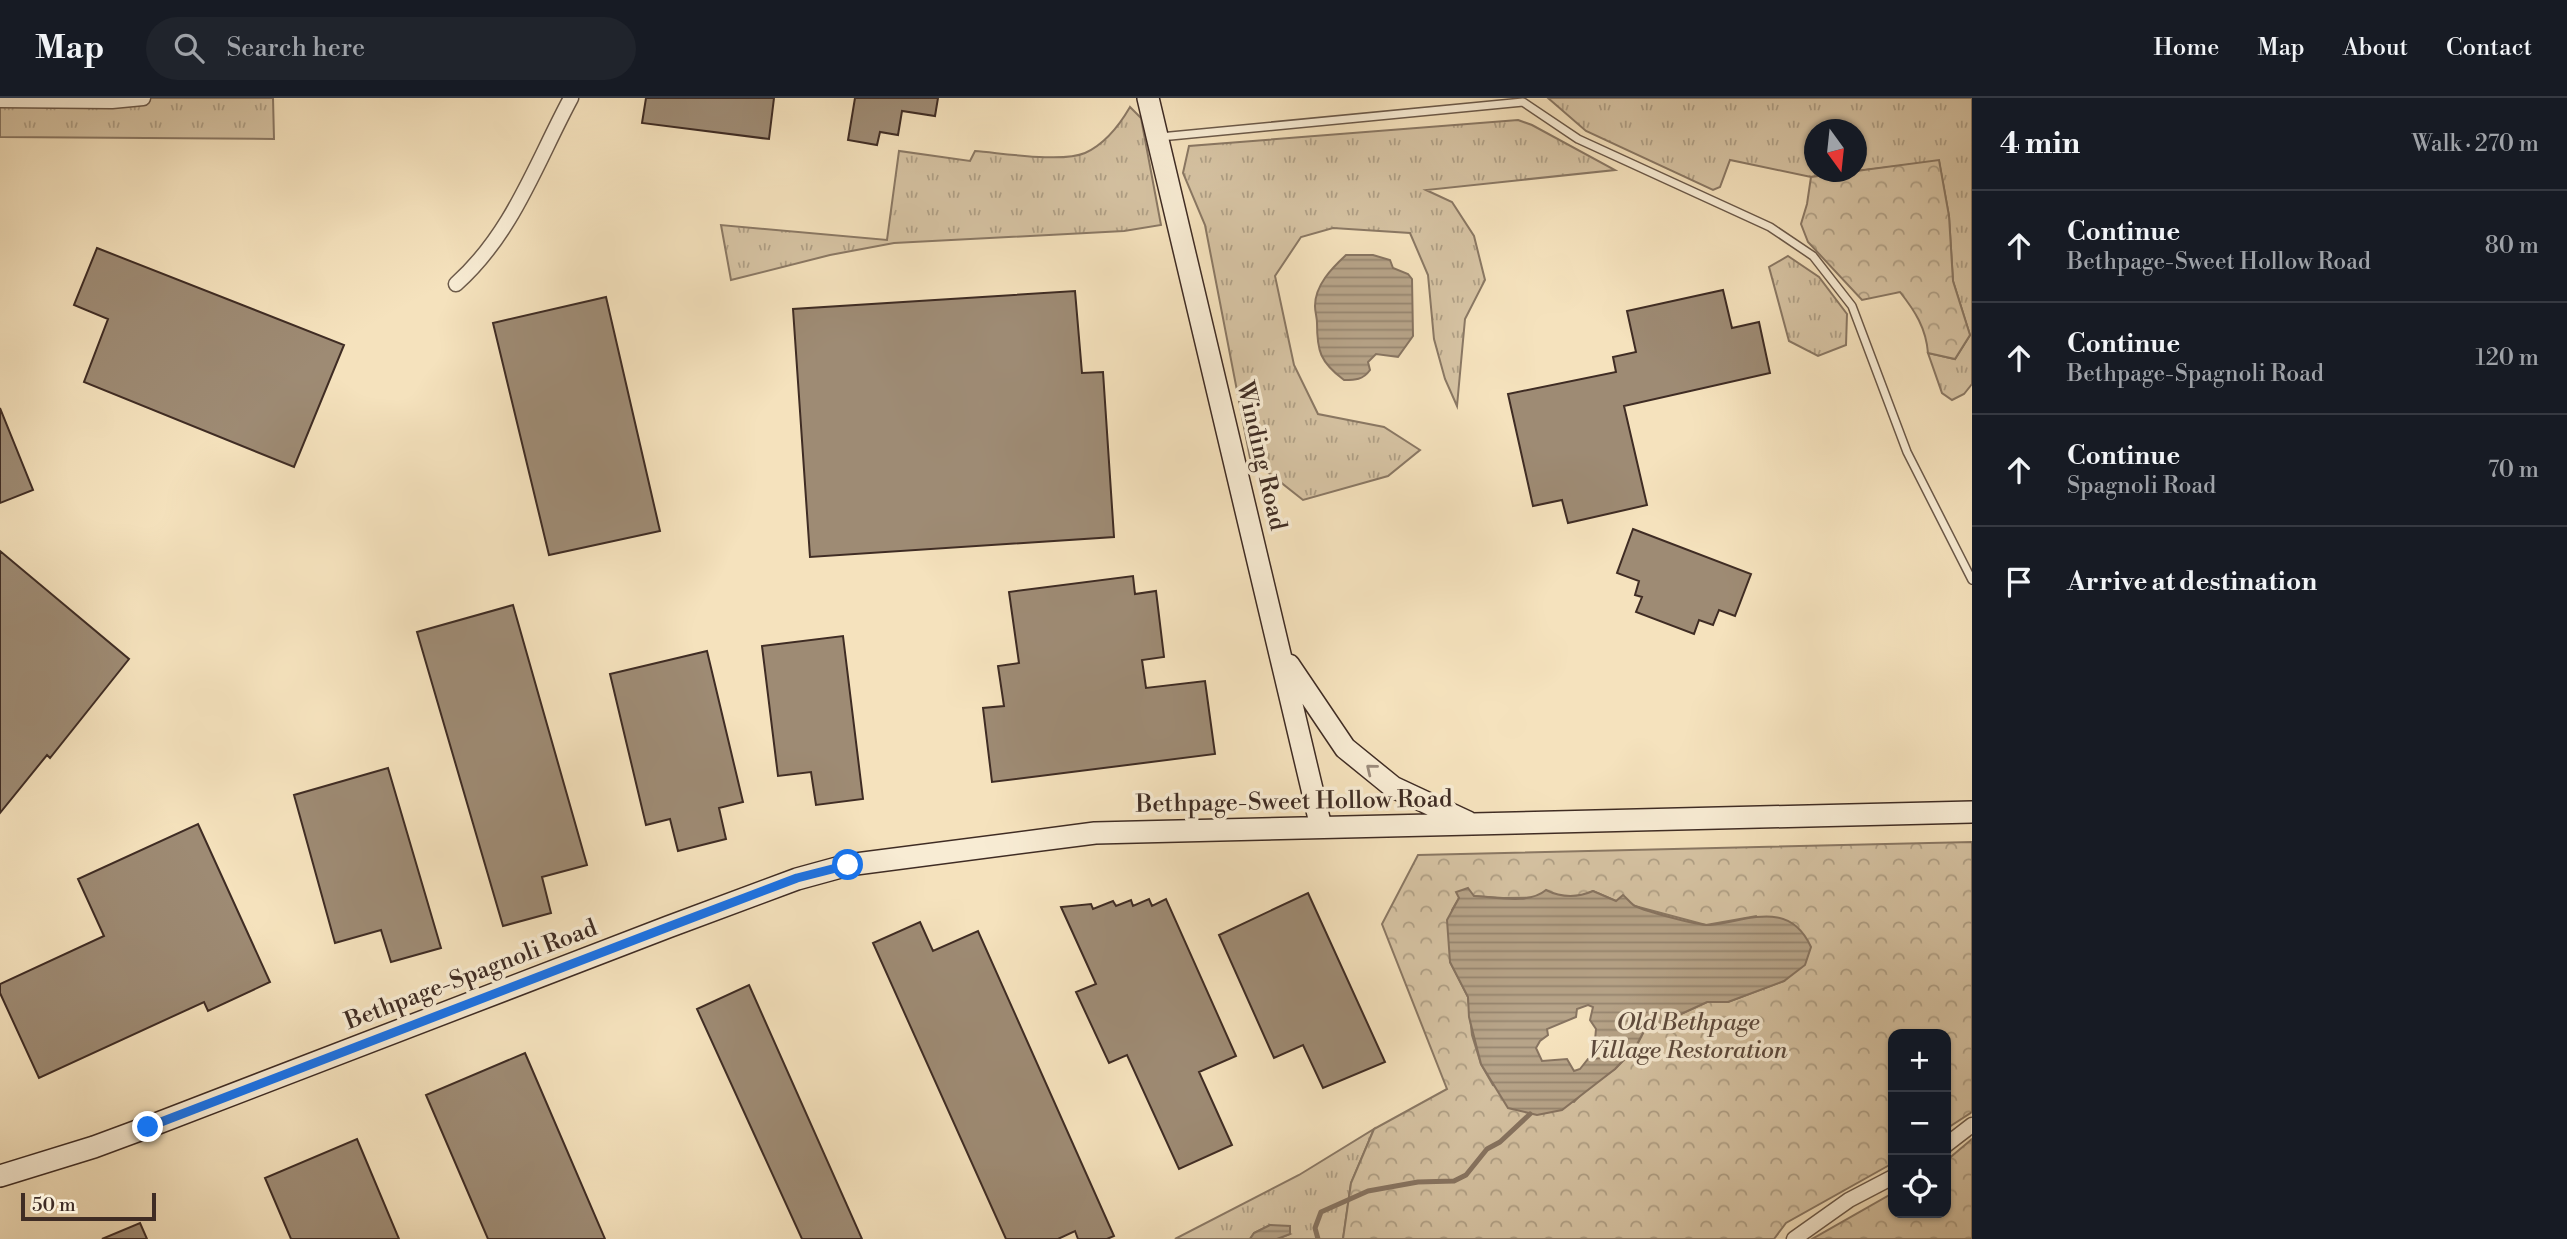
<!DOCTYPE html>
<html lang="en">
<head>
<meta charset="utf-8">
<style>
  body { margin:0; font-family:"Libre Bodoni",serif; background:#20242c; color:#f1f3f6 }
  .controls { position:absolute; right:21px; bottom:21px; display:grid; overflow:hidden; border-radius:14px; box-shadow:0 2px 5px #0004 }
  .controls button { width:63px; height:63px; display:grid; place-items:center; padding:0; border:0; border-bottom:2px solid #363941; background:#171b24; color:#f1f3f6; font:35px sans-serif }
  .compass { position:absolute; left:1804px; top:21px; width:63px; height:63px; border-radius:50%; background:#171b24; box-shadow:0 2px 5px #0004; rotate:165deg }
  .scale { position:absolute; left:21px; bottom:18px; width:135px; box-sizing:border-box; padding-left:7px; border:4px solid #3f2c24; border-top:0; font-size:19px; line-height:24px; white-space:nowrap; color:#3f2c24; -webkit-text-stroke:5px #f8ecd4; paint-order:stroke }
  .stop { position:absolute; width:21px; height:21px; margin:-16px; border:5px solid #1a73e8; border-radius:50%; background:#fff }
  .stop.end { background:#1a73e8; border-color:#fff; box-shadow:0 2px 7px #0008 }
  .list { margin:0; padding:0; list-style:none }
  h2 { display:flex; justify-content:space-between; align-items:center; height:91px; margin:0; padding:0 28px; font-size:30px }
  h2 small { font-size:23px; font-weight:400; color:#9ea1a6 }
  .list li { display:grid; grid-template-columns:46px 1fr auto; gap:21px; align-items:center; box-sizing:border-box; height:112px; padding:0 28px; border-top:2px solid #363941 }
  .list b { display:block; font-size:26px; white-space:nowrap }
  .list p { margin:0; font-size:23px; white-space:nowrap; color:#9ea1a6 }
  .list em { font-size:23px; font-style:normal; color:#9ea1a6 }
  .icon { flex:none; width:38px; height:38px; fill:none; stroke:currentColor; stroke-width:2; stroke-linecap:round; stroke-linejoin:round }
  .map { position:relative; flex:none; width:1972px; height:1141px; overflow:hidden }
  header { display:flex; align-items:center; gap:42px; box-sizing:border-box; height:98px; padding:0 35px; background:#171b24; border-bottom:2px solid #363941 }
  header strong { font-size:33px }
  nav { display:flex; gap:38px; margin-inline-start:auto; font-size:24px }
  .search { width:490px; height:63px; background:#20242c; display:flex; align-items:center; gap:18px; box-sizing:border-box; padding:0 24px; border-radius:38px; color:#9ea1a6; font-size:26px }
  main { display:flex }
  aside { flex:1; background:#171b24 }
  .map>svg:first-child { display:block }
  .grass { fill:url(#grass-tufts); stroke:#8a7864; stroke-width:2 }
  .forest { fill:url(#forest-crowns); stroke:#8a7864; stroke-width:2; fill-rule:evenodd }
  .water { fill:url(#water-rules); stroke:#877461; stroke-width:2; fill-rule:evenodd }
  .lines { fill:none; stroke-linecap:round; stroke-linejoin:round }
  .stream { stroke:#877461; stroke-width:5 }
  .building { fill:#9e8b74; stroke:#3f2c24; stroke-width:2 }
  .lane-casing { stroke:#6c5a4a; stroke-width:10 }
  .street-casing { stroke:#6c5a4a; stroke-width:17 }
  .secondary-casing { stroke:#3f2c24; stroke-width:24 }
  .lane { stroke:#f8ecd4; stroke-width:7 }
  .street { stroke:#f8ecd4; stroke-width:14 }
  .secondary { stroke:#f8ecd4; stroke-width:21 }
  .oneway { stroke:#9c8c7c }
  .route { stroke:#1a73e8; stroke-width:9 }
  .labels { text-anchor:middle; dominant-baseline:central; stroke-width:7; stroke-linejoin:round; paint-order:stroke }
  .street-label { font-size:24px; fill:#3f2c24; stroke:#f8ecd4 }
  .park-label { font-size:24px; font-style:italic; fill:#5d4a3d; stroke:#f8ecd4 }
</style>
</head>
<body>
<header>
<strong>Map</strong>
<div class="search"><svg class="icon" aria-label="search" viewBox="0 0 24 24"><circle cx="10" cy="10" r="6"/><path d="M15 15l6 6"/></svg>Search here</div>
<nav><a>Home</a><a>Map</a><a>About</a><a>Contact</a></nav>
</header>
<main>
<div class="map">
<svg width="1972" height="1141" viewBox="0 0 1972 1141">
  <defs>
    <pattern id="grass-tufts" width="24" height="20" patternUnits="userSpaceOnUse" patternTransform="scale(1.75)"><rect width="24" height="20" fill="#d6c3a3"/><path d="M3 7l-1-3M5 7V3M7 7l1-3M15 17l-1-3M17 17v-4M19 17l1-3" fill="none" stroke="#af9f85"/></pattern>
    <pattern id="forest-crowns" width="20" height="18" patternUnits="userSpaceOnUse" patternTransform="scale(1.75)"><rect width="20" height="18" fill="#d6c3a3"/><path d="M2 6a3 3 0 1 1 6 0M12 15a3 3 0 1 1 6 0" fill="none" stroke="#af9f85"/></pattern>
    <pattern id="water-rules" width="6" height="5" patternUnits="userSpaceOnUse" patternTransform="scale(1.75)"><rect width="6" height="5" fill="#b7a489"/><path d="M0 2.5h6" fill="none" stroke="#968670"/></pattern>
  </defs>
  <rect width="100%" height="100%" fill="#f5e2bd"/>
  <filter id="stains"><feTurbulence type="fractalNoise" baseFrequency=".00286" numOctaves="4"/><feColorMatrix values="0 0 0 0 .2 0 0 0 0 .09 0 0 0 0 .02 0 0 0 .5 -.17"/></filter>
  <radialGradient id="worn" r=".72"><stop offset=".6" stop-color="#630" stop-opacity="0"/><stop offset="1" stop-color="#630" stop-opacity=".3"/></radialGradient>
  <path class="grass" d="M0,0H273L274,41L0,39Z
    M1548,0H1972V286L1964,296L1952,302L1942,295L1928,255L1955,261L1970,237L1953,183L1949,118L1939,63L1857,73L1856,32H1814V74H1854L1811,79L1730,62L1720,89L1713,92L1586,33Z
    M1130,9L1141,20L1161,127L1124,133L894,145L830,157L731,182L721,127L887,142L899,53L970,63L975,53C1002,55 1062,65 1085,55C1105,46 1119,28 1130,9Z
    M1518,22L1532,27L1615,72L1426,92L1452,104L1474,138L1485,182L1465,221L1457,308L1445,281L1434,241L1428,177L1410,135L1333,130L1301,139L1275,178L1294,267L1318,316L1384,329L1420,352L1388,378L1303,402L1250,360L1205,127L1183,75L1189,48Z
    M1788,158L1819,179L1847,216L1846,247L1818,258L1789,243L1769,169Z
    M1374,1031L1351,1085L1343,1141H1277L1290,1136L1270,1127L1254,1135L1250,1141H1175L1299,1077Z"/>
  <path class="forest" d="M1939,62L1949,118L1953,183L1970,237L1955,261L1928,255C1926,230 1915,213 1900,194L1862,202L1808,144L1801,126L1807,106L1811,79Z
    M1972,744V1014L1946,1031V936H1893V1065L1786,1125L1774,1141H1343L1351,1085L1374,1031L1447,991L1382,826L1418,757ZM1593,793L1616,803L1706,827L1756,818L1784,883L1728,904H1707L1644,933L1635,951L1615,971L1585,992L1574,1004L1493,987L1481,966L1472,937L1468,899L1450,864L1452,812L1459,800L1474,798L1503,800L1568,799L1581,798Z
    M1972,1041V1141H1812L1893,1095V1115H1946V1063Z"/>
  <path class="water" d="M1346,157H1373L1390,162L1393,170L1408,176L1412,181L1413,238L1398,259L1376,256L1368,264L1370,272C1363,282 1355,282 1344,282C1320,264 1317,253 1317,225C1317,219 1315,214 1315,208C1315,187 1332,170 1346,157Z
    M1468,790L1474,798C1496,799 1528,807 1546,792C1562,800 1577,800 1593,793L1616,803L1623,797C1627,800 1631,806 1635,808C1645,813 1699,828 1710,827C1748,823 1789,801 1811,849L1805,867L1784,883L1728,904H1707L1644,933L1635,950L1615,971L1562,1012L1537,1017L1508,1010L1481,966L1469,919L1468,899L1450,864L1447,822L1459,800L1456,794ZM1588,907L1593,909L1590,922L1596,931L1595,942L1608,954L1604,960L1588,961L1580,971L1574,973L1567,961L1542,963L1536,950L1540,943L1548,937L1547,931L1576,919L1577,911Z
    M1270,1127L1290,1128V1136L1277,1141H1250L1254,1135Z"/>
  <g class="lines">
    <path class="stream" d="M1318,1141L1315,1130L1321,1114L1368,1093L1418,1084L1454,1083L1466,1077L1487,1051L1500,1044L1530,1016"/>
  </g>
  <path class="building" d="M646,0H774L769,41L642,25Z
    M855,0H938L935,18L902,13L898,37L880,34L877,47L848,42Z
    M97,150L344,247L294,369L84,284L108,221L74,207Z
    M1723,192L1732,230L1759,224L1770,275L1624,308L1647,407L1568,425L1562,402L1533,408L1508,296L1616,274L1613,259L1636,254L1627,213Z
    M1075,193L1082,275L1103,274L1114,439L810,459L793,211Z
    M606,199L660,433L549,457L493,225Z
    M0,310L33,392L0,405Z
    M1633,431L1751,476L1735,518L1719,512L1713,527L1699,522L1694,536L1636,514L1642,499L1635,497L1639,483L1617,475Z
    M0,453L129,561L50,660L47,657L0,715Z
    M1133,478L1135,496L1156,493L1164,559L1142,562L1146,590L1205,583L1215,656L992,684L983,610L1004,608L998,568L1019,565L1009,494Z
    M513,507L587,767L542,779L551,815L503,828L417,534Z
    M843,538L863,701L816,707L811,674L778,678L762,548Z
    M707,553L743,704L719,710L726,741L678,753L670,721L646,727L610,576Z
    M388,670L441,850L391,864L381,832L335,845L294,697Z
    M198,726L270,884L208,913L204,904L39,980L0,895V886L104,838L78,781Z
    M1308,795L1385,964L1323,990L1303,947L1274,960L1219,837Z
    M1149,801L1152,808L1166,801L1236,958L1199,974L1232,1047L1179,1071L1127,957L1109,965L1076,894L1096,886L1061,809L1091,806L1093,811L1113,803L1116,808L1131,802L1133,808Z
    M920,824L933,853L978,833L1114,1138L1107,1141H1078L1075,1133L1058,1141H1006L873,845Z
    M749,887L862,1141H802L697,911Z
    M525,955L605,1141H488L426,997Z
    M357,1041L399,1141H291L265,1080Z
    M140,1125L147,1141H102Z"/>
  <g class="lines">
    <defs>
      <path id="lane" d="M1160,39L1523,4L1578,41L1770,129L1813,158L1852,208L1907,354L1972,482"/>
      <path id="street" d="M0,2L112,3L143,0
        M456,186C513,135 536,65 571,0
        M1946,1047L1972,1027
        M1794,1141L1849,1102L1893,1079"/>
      <path id="secondary" d="M1148,0L1321,729
        M1289,567L1345,650L1393,689L1468,724
        M0,1078L94,1049L148,1029L668,829L797,781L848,767L1095,735L1972,714"/>
    </defs>
    <use href="#lane" class="lane-casing"/>
    <use href="#street" class="street-casing"/>
    <use href="#secondary" class="secondary-casing"/>
    <use href="#lane" class="lane"/>
    <use href="#street" class="street"/>
    <use href="#secondary" class="secondary"/>
  </g>
  <defs><path id="oneway-chevron" d="M-2-3.5L2.5 0L-2 3.5" fill="none" stroke-width="1.6" stroke-linecap="round" stroke-linejoin="round" transform="scale(1.75)"/></defs>
  <use class="oneway" href="#oneway-chevron" transform="translate(1371 671) rotate(-141)"/>
  <g class="lines">
    <path class="route" d="M148,1029L668,829L797,780L848,767"/>
  </g>
  <g class="labels">
    <g class="street-label">
      <text transform="translate(1261 358) rotate(77)">Winding Road</text>
      <text transform="translate(1294 704) rotate(-1)">Bethpage-Sweet Hollow Road</text>
      <text transform="translate(471 877) rotate(-21)">Bethpage-Spagnoli Road</text>
    </g>
    <g class="park-label">
      <text x="1688" y="925">Old Bethpage<tspan x="1688" dy="28">Village Restoration</tspan></text>
    </g>
  </g>
  <rect width="100%" height="100%" filter="url(#stains)"/>
  <rect width="100%" height="100%" fill="url(#worn)"/>
</svg>
<div class="controls">
<button>+</button>
<button>−</button>
<button><svg class="icon" aria-label="locate" viewBox="0 0 24 24"><circle cx="12" cy="12" r="6"/><path d="M12 2v4M12 18v4M2 12h4M18 12h4"/></svg></button>
</div>
<svg class="compass" viewBox="-18 -18 36 36"><path d="M0-13l5 13h-10z" fill="#e53935"/><path d="M0 13l5-13h-10z" fill="#9ea1a6"/></svg>
<div class="scale">50 m</div>
<div class="stop" style="left:848px;top:767px"></div>
<div class="stop end" style="left:148px;top:1029px"></div>
</div>
<aside>
<h2>4 min<small>Walk · 270 m</small></h2>
<ul class="list">
<li><svg class="icon" aria-label="ahead" viewBox="0 0 24 24"><path d="M12 20V5M6 11l6-6 6 6"/></svg><div><b>Continue</b><p>Bethpage-Sweet Hollow Road</p></div><em>80 m</em></li>
<li><svg class="icon" aria-label="ahead" viewBox="0 0 24 24"><path d="M12 20V5M6 11l6-6 6 6"/></svg><div><b>Continue</b><p>Bethpage-Spagnoli Road</p></div><em>120 m</em></li>
<li><svg class="icon" aria-label="ahead" viewBox="0 0 24 24"><path d="M12 20V5M6 11l6-6 6 6"/></svg><div><b>Continue</b><p>Spagnoli Road</p></div><em>70 m</em></li>
<li><svg class="icon" aria-label="arrive" viewBox="0 0 24 24"><path d="M6 21V4h12l-3 4 3 4H6"/></svg><div><b>Arrive at destination</b></div></li>
</ul>
</aside>
</main>
</body>
</html>
